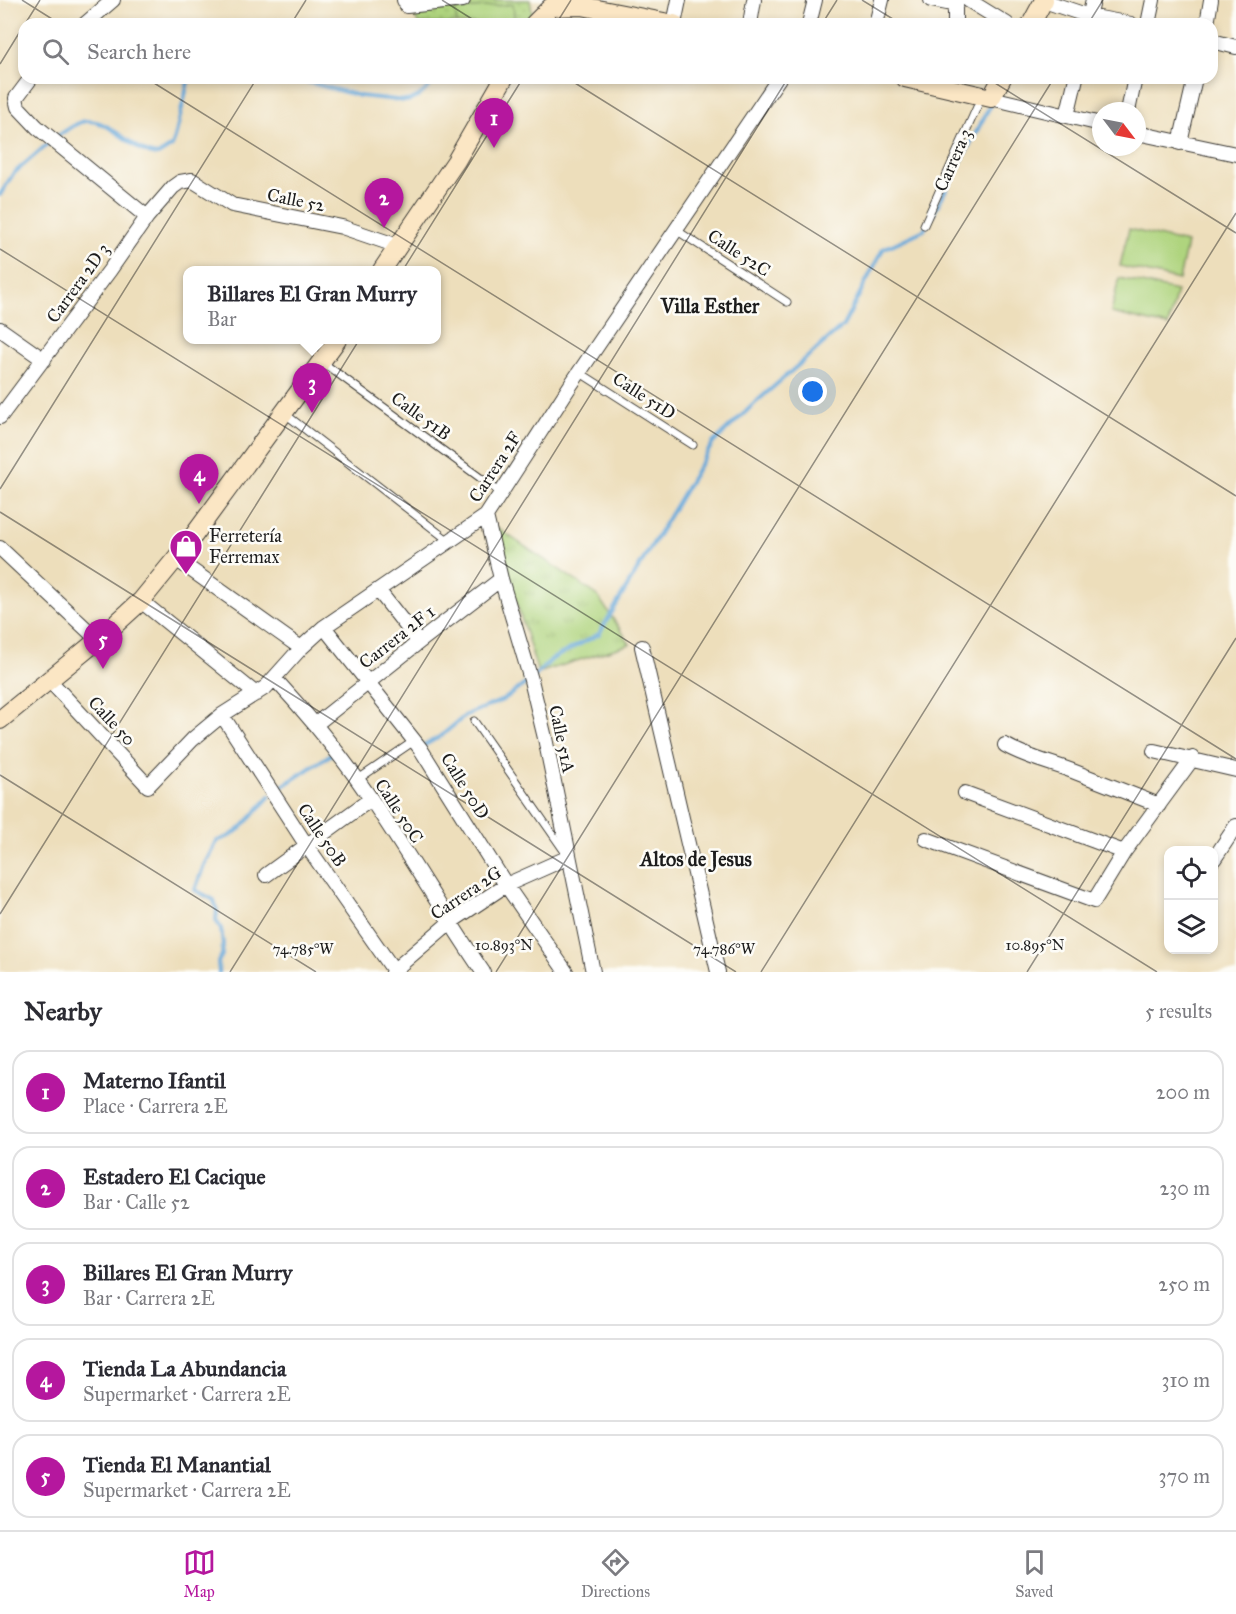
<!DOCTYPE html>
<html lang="en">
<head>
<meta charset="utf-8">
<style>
  body { margin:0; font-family:"IM FELL Great Primer",serif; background:#f7f7f7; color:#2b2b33 }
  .controls { position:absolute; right:18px; bottom:18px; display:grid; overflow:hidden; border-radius:12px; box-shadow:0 3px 9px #0003 }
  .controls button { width:54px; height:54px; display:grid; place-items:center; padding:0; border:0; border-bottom:2px solid #e1e1e2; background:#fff; color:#2b2b33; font:30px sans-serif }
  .compass { position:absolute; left:1092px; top:102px; width:54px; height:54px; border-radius:50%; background:#fff; box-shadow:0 3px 9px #0003; rotate:122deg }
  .you { position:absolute; left:813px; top:392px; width:21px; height:21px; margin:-15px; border:4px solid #fff; border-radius:50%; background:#1a73e8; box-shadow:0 0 0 9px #1a73e833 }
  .badge { display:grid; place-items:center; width:39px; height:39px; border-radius:50%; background:#b5179e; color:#fff; font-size:20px; font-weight:700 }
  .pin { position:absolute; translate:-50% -50px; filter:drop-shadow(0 2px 3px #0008) }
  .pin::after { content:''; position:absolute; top:32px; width:21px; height:18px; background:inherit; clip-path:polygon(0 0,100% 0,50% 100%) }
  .popup { position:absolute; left:183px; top:266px; width:258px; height:78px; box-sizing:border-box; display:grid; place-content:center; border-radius:12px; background:#fff; filter:drop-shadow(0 2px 4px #0005); font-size:20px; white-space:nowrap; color:#7c7c81 }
  .popup b { font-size:22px; color:#2b2b33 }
  .popup::after { content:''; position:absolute; left:50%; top:100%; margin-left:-12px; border:12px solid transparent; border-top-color:#fff }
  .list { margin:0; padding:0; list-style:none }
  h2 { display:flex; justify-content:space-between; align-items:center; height:78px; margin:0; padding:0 24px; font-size:26px }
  h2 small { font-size:20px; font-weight:400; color:#7c7c81 }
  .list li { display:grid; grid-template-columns:39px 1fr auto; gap:18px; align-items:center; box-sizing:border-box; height:84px; margin:0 12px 12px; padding:0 12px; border:2px solid #e1e1e2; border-radius:18px }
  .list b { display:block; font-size:22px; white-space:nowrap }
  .list p { margin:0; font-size:20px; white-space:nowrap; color:#7c7c81 }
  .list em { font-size:20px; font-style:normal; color:#7c7c81 }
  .icon { flex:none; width:33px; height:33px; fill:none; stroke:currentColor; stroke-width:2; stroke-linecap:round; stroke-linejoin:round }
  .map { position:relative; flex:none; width:1236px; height:972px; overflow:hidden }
  .search { position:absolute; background:#fff; box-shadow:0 3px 9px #0003; left:18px; right:18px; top:18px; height:66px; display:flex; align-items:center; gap:15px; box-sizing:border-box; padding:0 21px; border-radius:18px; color:#7c7c81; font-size:22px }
  .sheet { height:558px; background:#fff }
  nav { display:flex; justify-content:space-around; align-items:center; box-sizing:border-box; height:84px; border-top:2px solid #e1e1e2; background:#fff; font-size:16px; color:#7c7c81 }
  nav a { display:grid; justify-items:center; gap:3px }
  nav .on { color:#b5179e }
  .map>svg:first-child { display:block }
  .grass { fill:url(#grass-tufts); stroke:#66784d; stroke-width:1.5 }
  .park { fill:url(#park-dots); stroke:#66784d; stroke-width:1.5 }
  .garden { fill:#afd47e; stroke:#66784d; stroke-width:1.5 }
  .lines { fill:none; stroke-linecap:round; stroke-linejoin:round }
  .stream { stroke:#65a7d9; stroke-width:4 }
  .lane-casing { stroke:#3b3934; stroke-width:9 }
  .street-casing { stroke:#3b3934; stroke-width:16 }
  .secondary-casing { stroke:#3b3934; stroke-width:20 }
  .lane { stroke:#fff; stroke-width:7 }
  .street { stroke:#fff; stroke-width:14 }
  .secondary { stroke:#fbe6c4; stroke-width:18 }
  .ticks { fill:none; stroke:#1c1c1c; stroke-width:1.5; stroke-opacity:0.45 }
  .labels { text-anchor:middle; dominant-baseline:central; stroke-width:5; stroke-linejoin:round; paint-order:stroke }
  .street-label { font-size:18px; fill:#1c1c1c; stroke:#fdfcf7 }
  .poi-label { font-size:18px; fill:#1c1c1c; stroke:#fdfcf7; text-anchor:start }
  .neighbourhood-label { font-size:20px; font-weight:bold; fill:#1c1c1c; stroke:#fdfcf7 }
  .ticks-label { font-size:15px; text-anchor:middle; fill:#1c1c1c; stroke:#fdfcf7; stroke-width:5; stroke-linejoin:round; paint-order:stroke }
</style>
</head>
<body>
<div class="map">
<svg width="1236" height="972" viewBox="0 0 1236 972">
  <defs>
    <pattern id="grass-tufts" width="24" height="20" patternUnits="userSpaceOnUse" patternTransform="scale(1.5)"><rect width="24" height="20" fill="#afd47e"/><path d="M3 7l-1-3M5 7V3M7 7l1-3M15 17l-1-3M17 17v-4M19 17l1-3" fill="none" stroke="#96b56c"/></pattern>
    <pattern id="park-dots" width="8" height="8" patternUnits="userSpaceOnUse" patternTransform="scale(1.5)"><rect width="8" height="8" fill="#afd47e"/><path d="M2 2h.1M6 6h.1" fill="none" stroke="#96b56c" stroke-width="1.8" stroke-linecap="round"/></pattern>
  </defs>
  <rect width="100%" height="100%" fill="#fdfcf7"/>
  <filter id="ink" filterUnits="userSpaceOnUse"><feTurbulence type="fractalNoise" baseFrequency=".0167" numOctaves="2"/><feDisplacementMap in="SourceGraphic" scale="12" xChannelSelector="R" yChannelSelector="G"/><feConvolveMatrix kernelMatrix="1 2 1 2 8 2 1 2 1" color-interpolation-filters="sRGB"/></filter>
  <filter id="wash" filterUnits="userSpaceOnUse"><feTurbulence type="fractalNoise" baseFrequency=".008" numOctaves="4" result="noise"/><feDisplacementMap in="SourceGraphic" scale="24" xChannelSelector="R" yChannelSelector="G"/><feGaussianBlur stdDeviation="1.35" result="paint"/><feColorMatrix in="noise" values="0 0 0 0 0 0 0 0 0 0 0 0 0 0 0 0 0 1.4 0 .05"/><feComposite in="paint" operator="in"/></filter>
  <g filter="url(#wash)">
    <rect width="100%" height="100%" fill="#eddebb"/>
    <path class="grass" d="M493,525L597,595L630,644L538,673Z"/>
    <path class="park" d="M490,0H530L533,18L526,24H418L412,9Z"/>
    <path class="garden" d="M513,4L515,24H457L455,10Z
      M1129,229L1187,243L1179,280L1120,266Z
      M1119,278L1177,291L1168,326L1111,313Z"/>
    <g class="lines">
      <path class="stream" d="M293,78L360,96L406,101C419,99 428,89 435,78
        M56,137C64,132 73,125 81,122C109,114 131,153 158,155L172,146L175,138L188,82L191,78
        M0,195L13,174L50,142
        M933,214L991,104
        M534,677L552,659L599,634L713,443L755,403L843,326L883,249L924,230L926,226
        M423,746L441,736L466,715L503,700L528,682
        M275,791L333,753L334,755
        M219,972L218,962L222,955L223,944L221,929L216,920L217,911L214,900L195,890L204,865L217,841L230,836L241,828L270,796"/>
    </g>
  </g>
  <g filter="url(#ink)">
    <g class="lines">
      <defs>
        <path id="lane" d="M924,225L981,98
          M676,230L787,302
          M322,362L501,493
          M579,372L693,445
          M284,413L449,541
          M474,721L565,852
          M357,780L414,741"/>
        <path id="street" d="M404,0L407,6L463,0
          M931,0L956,5
          M955,0V24
          M968,0L1007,24
          M1044,1L1089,16L1131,24
          M85,24L113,0
          M674,24L679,0
          M750,24L754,0
          M809,24L815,0
          M876,24L882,0
          M1088,24L1093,0
          M1148,24L1153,0
          M1207,24L1211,0
          M1212,41L1236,47
          M31,78L16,98L18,107L37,127L147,217
          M991,98L1101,124
          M1128,111L1135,78
          M1067,116L1076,78
          M1137,133L1236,154
          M1180,143L1195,78
          M0,329L44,360
          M0,417L110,270L147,217L173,187L180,182L192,180L232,205L342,227L398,246
          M486,516L501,579L531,680L545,738L593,972
          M0,548L98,640
          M176,559L301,648
          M378,590L419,642
          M141,601L256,694
          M324,627L420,748L506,885L566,972
          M642,647L718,972
          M274,678C309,716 342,756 371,799C410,856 444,915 483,972
          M50,681L148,786L193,739L222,715L266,687L301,648L324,627L486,516L572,383L779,78
          M222,715L307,846L395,972
          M316,724L419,642L501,579
          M1005,745C1027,758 1052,763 1075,772C1103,783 1131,794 1159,805
          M1154,751L1236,770
          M965,793L1124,852
          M926,839L1094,901L1124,852L1193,758
          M1214,859L1236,826
          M266,875L371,799
          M392,972L449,923L506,885L569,857"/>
        <path id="secondary" d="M534,24L551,7L582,6L674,24
          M1031,24L1044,0
          M905,78L991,98L1002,78
          M382,270L456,161L504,78
          M0,720L98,640L141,601L186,546L337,340"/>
      </defs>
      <use href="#lane" class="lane-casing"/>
      <use href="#street" class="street-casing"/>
      <use href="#secondary" class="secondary-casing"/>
      <use href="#lane" class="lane"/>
      <use href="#street" class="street"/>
      <use href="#secondary" class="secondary"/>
    </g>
  </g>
  <path class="ticks" d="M22,0L60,24M442,0L480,24M862,0L901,24M25,24L40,0M291,24L306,0M556,24L571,0M822,24L837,0M1088,24L1103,0M0,64L24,25M146,78L1236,759M567,78L1236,496M987,78L1236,233M0,249L1157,972M0,489L257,78M0,512L736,972M0,775L316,972M0,914L523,78M230,972L788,78M496,972L1054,78M761,972L1236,213M1027,972L1236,638"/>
  <defs>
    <symbol id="shop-pin" viewBox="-11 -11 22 30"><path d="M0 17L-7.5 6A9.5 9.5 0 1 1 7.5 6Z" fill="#b5179e" stroke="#fdfcf7"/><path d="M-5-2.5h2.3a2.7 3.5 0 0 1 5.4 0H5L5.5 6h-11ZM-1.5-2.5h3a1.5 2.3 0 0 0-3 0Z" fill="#fff"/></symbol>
  </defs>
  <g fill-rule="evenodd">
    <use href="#shop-pin" x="167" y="527" width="38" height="52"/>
  </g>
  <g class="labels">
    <g class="street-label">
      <text transform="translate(953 160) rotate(-66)">Carrera 3</text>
      <text transform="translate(296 200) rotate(11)">Calle 52</text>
      <text transform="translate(739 253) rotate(33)">Calle 52C</text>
      <text transform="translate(78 283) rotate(-54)">Carrera 2D 3</text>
      <text transform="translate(644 396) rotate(33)">Calle 51D</text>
      <text transform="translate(421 416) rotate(36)">Calle 51B</text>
      <text transform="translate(495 467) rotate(-57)">Carrera 2F</text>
      <text transform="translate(397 637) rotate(-38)">Carrera 2F 1</text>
      <text transform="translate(112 721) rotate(47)">Calle 50</text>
      <text transform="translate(562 739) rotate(78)">Calle 51A</text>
      <text transform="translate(465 786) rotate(58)">Calle 50D</text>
      <text transform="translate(399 811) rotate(57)">Calle 50C</text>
      <text transform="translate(322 835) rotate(56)">Calle 50B</text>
      <text transform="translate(466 893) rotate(-34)">Carrera 2G</text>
    </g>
    <g class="poi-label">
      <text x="209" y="536">Ferretería<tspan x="209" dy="21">Ferremax</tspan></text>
    </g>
    <g class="neighbourhood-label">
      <text x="710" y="306">Villa Esther</text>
      <text x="696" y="859">Altos de Jesus</text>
    </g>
  </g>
  <g class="ticks-label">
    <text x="504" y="950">10.893°N</text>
    <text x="1035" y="950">10.895°N</text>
    <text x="303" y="954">74.785°W</text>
    <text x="724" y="954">74.786°W</text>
  </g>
</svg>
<div class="controls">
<button><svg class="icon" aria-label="locate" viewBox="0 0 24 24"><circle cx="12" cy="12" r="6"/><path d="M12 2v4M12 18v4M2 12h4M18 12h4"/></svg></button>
<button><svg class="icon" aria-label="layers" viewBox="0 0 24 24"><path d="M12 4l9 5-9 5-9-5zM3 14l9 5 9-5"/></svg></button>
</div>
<svg class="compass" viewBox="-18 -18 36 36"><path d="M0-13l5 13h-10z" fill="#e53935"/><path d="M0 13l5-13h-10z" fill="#7c7c81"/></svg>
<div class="you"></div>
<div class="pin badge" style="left:494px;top:148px">1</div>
<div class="pin badge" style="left:384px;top:228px">2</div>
<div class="pin badge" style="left:312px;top:413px">3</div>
<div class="popup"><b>Billares El Gran Murry</b>Bar</div>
<div class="pin badge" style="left:199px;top:504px">4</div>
<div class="pin badge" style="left:103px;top:669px">5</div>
<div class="search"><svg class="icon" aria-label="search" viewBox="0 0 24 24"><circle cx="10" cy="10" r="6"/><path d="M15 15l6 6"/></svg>Search here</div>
</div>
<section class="sheet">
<h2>Nearby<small>5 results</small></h2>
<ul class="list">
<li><span class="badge">1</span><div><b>Materno Ifantil</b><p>Place · Carrera 2E</p></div><em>200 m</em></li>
<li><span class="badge">2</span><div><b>Estadero El Cacique</b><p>Bar · Calle 52</p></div><em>230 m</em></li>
<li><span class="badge">3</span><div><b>Billares El Gran Murry</b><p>Bar · Carrera 2E</p></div><em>250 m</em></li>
<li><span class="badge">4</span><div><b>Tienda La Abundancia</b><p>Supermarket · Carrera 2E</p></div><em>310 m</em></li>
<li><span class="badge">5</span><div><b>Tienda El Manantial</b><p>Supermarket · Carrera 2E</p></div><em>370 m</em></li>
</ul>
</section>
<nav>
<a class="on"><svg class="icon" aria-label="map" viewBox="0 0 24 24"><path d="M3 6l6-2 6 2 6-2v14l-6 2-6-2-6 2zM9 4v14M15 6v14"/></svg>Map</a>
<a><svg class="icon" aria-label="directions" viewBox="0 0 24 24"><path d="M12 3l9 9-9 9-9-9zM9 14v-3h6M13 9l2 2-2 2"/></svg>Directions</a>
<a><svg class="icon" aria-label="saved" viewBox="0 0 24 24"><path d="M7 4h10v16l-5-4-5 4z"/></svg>Saved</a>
</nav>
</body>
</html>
